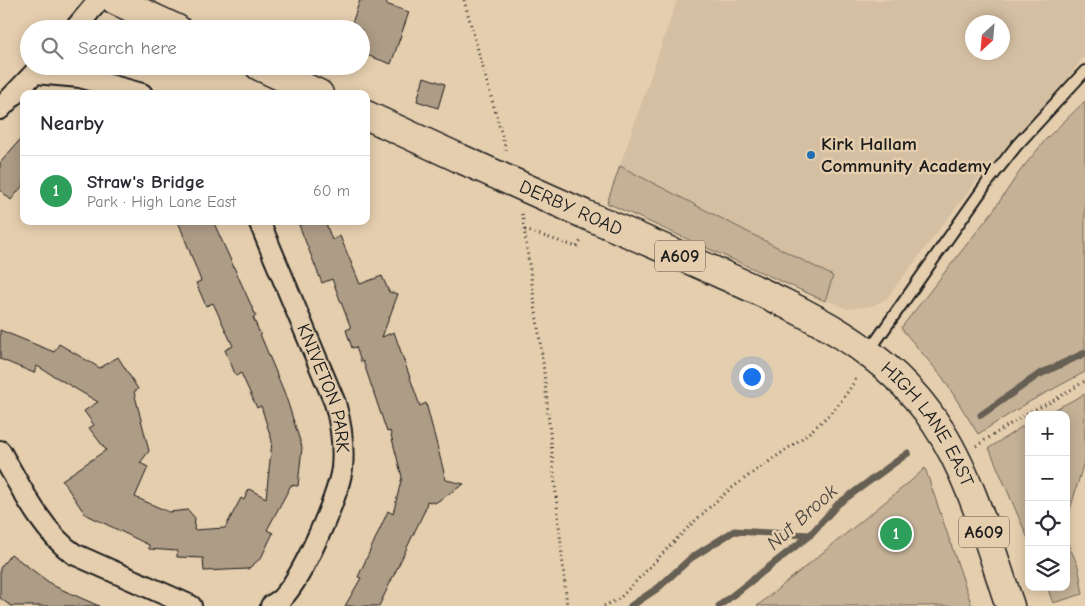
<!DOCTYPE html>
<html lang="en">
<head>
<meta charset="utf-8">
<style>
  body { margin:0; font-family:"Comic Neue",sans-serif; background:#f7f7f7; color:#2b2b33 }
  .controls { position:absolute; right:15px; bottom:15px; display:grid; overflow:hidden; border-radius:10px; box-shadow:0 2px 12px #0003 }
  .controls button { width:45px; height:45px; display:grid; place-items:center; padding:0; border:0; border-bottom:1px solid #e1e1e2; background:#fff; color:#2b2b33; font:25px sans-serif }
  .compass { position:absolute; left:965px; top:15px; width:45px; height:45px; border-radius:50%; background:#fff; box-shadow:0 2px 12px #0003; rotate:206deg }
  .you { position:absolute; left:751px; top:376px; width:18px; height:18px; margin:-12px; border:4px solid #fff; border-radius:50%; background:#1a73e8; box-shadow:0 0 0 8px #1a73e833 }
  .badge { display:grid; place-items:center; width:32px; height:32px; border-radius:50%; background:#2563eb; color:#fff; font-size:16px; font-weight:700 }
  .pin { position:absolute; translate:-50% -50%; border:2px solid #fff; box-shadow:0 1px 5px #0006 }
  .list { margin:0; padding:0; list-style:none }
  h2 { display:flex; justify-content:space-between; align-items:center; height:65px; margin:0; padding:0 20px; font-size:21px }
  h2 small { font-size:16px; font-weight:400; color:#7c7c81 }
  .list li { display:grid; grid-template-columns:32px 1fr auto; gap:15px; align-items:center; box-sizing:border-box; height:70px; padding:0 20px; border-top:1px solid #e1e1e2 }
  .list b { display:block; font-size:19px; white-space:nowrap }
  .list p { margin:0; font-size:16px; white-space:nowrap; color:#7c7c81 }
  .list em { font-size:16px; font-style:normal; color:#7c7c81 }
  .icon { flex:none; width:28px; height:28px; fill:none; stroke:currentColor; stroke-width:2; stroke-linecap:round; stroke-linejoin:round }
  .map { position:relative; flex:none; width:1085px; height:606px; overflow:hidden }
  .search { position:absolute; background:#fff; box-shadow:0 2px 12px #0003; left:20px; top:20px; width:350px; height:55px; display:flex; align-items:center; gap:12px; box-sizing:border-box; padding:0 18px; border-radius:28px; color:#7c7c81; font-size:19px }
  .panel { position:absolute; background:#fff; box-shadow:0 2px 12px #0003; left:20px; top:90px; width:350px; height:135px; border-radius:10px }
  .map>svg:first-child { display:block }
  .built { fill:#d4bfa2; fill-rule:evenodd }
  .green { fill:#c4b196; stroke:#706659 }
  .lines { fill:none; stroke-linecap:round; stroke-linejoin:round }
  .stream { stroke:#665e52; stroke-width:7 }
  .building { fill:#ad9c86; stroke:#1c1c1c }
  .lane-casing { stroke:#1c1c1c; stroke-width:14 }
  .street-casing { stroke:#1c1c1c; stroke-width:24 }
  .primary-casing { stroke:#1c1c1c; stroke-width:31 }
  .path { stroke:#1c1c1c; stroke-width:3; stroke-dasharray:1 4; stroke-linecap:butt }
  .lane { stroke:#e5ceae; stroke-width:10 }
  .street { stroke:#e5ceae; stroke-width:20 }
  .primary { stroke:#e5ceae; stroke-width:28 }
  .primary-bridge-casing { stroke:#1c1c1c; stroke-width:31; stroke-linecap:butt }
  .primary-bridge { stroke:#e5ceae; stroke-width:28 }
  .poi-dot { fill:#1f6fb2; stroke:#e5ceae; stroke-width:2 }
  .labels { text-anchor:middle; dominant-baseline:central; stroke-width:5; stroke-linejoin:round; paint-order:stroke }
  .shield { fill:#e5ceae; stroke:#585148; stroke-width:1 }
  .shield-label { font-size:18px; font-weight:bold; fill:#1c1c1c }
  .poi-label { font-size:19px; font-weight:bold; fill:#1c1c1c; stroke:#e5ceae; text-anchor:start }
  .street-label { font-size:19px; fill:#1c1c1c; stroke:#e5ceae }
  .water-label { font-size:20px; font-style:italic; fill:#47423c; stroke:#e5ceae }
</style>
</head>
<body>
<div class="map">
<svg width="1085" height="606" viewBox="0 0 1085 606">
  <rect width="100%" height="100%" fill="#e5ceae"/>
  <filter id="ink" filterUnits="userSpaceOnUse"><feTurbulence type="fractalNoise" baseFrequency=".02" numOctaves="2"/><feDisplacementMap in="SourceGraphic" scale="10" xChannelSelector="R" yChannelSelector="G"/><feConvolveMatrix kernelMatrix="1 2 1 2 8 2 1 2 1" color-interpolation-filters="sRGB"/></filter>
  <g filter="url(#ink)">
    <path class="built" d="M677,0H1085V54L1073,72L978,179L886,299L872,306L847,309L607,203ZM972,22H1002V52H972Z"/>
    <path class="green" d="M1085,101V372L1029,402L978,434L943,378L901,328L993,211L1020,171L1047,138Z
      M620,166L833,276L825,301L607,203Z
      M1085,394V458L1066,524V415H1044Z
      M1029,422V541L989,448Z
      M925,468L972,606H757L912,480Z
      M1066,539L1078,566L1083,594L1053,603L1047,587H1066Z"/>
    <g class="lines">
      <path class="stream" d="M981,415L1038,375L1085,353
        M631,606L658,588L691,558L734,531L810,535
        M719,606L810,535L838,504L908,453"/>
    </g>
    <path class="building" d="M360,0H388L386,4L409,12L391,64L361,53V29H350Z
      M424,77L445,84L438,108L417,101Z
      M24,135V184L11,200L0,190V163Z
      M178,221H213L256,316L253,317L285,394L302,447L298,486L291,485L267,530L273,533L261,558L248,569L204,571L203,558L177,557V551L149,549V545L85,514L62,480L106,450L89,428L94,425L84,411L98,402L37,366L34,373L0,359V330L54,352L59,344L100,368L118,357L138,389L134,392L149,451L140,463L148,467L135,497L169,512L188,510L195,518L194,530L225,528L241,498L244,500L249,489L266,498L272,441L261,406L257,408L241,373L236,376L225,350L233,346L213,303L206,306L196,283L201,281Z
      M312,221H325L332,240L340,236L360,284L382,276L389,292L398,294L382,337L394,332L420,406L426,403L446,480L464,484L435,503L427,501L425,510L379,606H345L361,578L358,577L388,511L393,514L402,477L390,431L387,432L363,361L361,362L356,347L352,348L346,330L351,328L332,279L322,283L299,225Z
      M11,554L54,586L99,606H11L0,598V568Z"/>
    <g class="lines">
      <defs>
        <path id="lane" d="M869,351L987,183L1017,145L1085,71"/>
        <g id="street">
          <path d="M75,29L99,0"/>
          <path d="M35,73L80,77L142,94"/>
          <path d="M0,109L41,66"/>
          <path id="s1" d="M259,221L335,403C341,424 344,446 342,468C338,497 303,576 283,597C280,601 275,603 271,606"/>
          <path d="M0,451C19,484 42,532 74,554L191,606"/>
        </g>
        <g id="primary">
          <path d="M115,0L177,29"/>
          <path d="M259,66L319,94"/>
          <path d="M366,115L459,158"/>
          <path id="s2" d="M584,214C629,233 674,253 719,273C801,310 885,346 936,424C971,476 990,547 1010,606"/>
        </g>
      </defs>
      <use href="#lane" class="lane-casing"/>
      <use href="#street" class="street-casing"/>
      <use href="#primary" class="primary-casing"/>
      <path class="path" d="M464,0L506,150
        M522,214L543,362L567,606
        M525,230L577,247L582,239
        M976,446L1029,412L1051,402L1085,381
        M604,606L619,599C650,567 680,534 713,504C759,461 828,435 857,376"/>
      <use href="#lane" class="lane"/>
      <use href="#street" class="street"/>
      <use href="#primary" class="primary"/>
      <defs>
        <path id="primary-bridge" d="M459,158L584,214"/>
      </defs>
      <use href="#primary-bridge" class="primary-bridge-casing"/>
      <use href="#primary-bridge" class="primary-bridge"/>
    </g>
  </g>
  <circle class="poi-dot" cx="811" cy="155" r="5"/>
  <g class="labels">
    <g class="shield">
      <rect x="655" y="240.5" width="50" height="31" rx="4"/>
      <rect x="959" y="516.5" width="50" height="31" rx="4"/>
    </g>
    <g class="shield-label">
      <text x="680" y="256">A609</text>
      <text x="984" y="532">A609</text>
    </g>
    <g class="poi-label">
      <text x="821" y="144">Kirk Hallam<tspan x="821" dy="22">Community Academy</tspan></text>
    </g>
    <g class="street-label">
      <text transform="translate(571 208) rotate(24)">DERBY ROAD</text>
      <text stroke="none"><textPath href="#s1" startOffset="180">KNIVETON PARK</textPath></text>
      <text stroke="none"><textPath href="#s2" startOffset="411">HIGH LANE EAST</textPath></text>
    </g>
    <g class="water-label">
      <text transform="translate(802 517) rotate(-42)">Nut Brook</text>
    </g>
  </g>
</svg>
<div class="controls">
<button>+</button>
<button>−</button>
<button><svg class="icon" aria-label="locate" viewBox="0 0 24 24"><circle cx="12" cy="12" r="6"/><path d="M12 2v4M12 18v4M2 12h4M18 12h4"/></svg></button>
<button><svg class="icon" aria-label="layers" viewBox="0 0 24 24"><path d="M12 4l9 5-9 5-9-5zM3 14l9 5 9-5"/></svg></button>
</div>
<svg class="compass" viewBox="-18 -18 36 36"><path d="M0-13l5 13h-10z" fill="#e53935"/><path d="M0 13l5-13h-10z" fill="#7c7c81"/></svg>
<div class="you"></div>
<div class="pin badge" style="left:896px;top:534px;background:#2e9e5b">1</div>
<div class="search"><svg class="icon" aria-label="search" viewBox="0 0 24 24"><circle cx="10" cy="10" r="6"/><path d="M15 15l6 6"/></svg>Search here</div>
<section class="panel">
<h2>Nearby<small></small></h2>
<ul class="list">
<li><span class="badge" style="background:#2e9e5b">1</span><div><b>Straw's Bridge</b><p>Park · High Lane East</p></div><em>60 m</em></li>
</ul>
</section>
</div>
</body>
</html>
